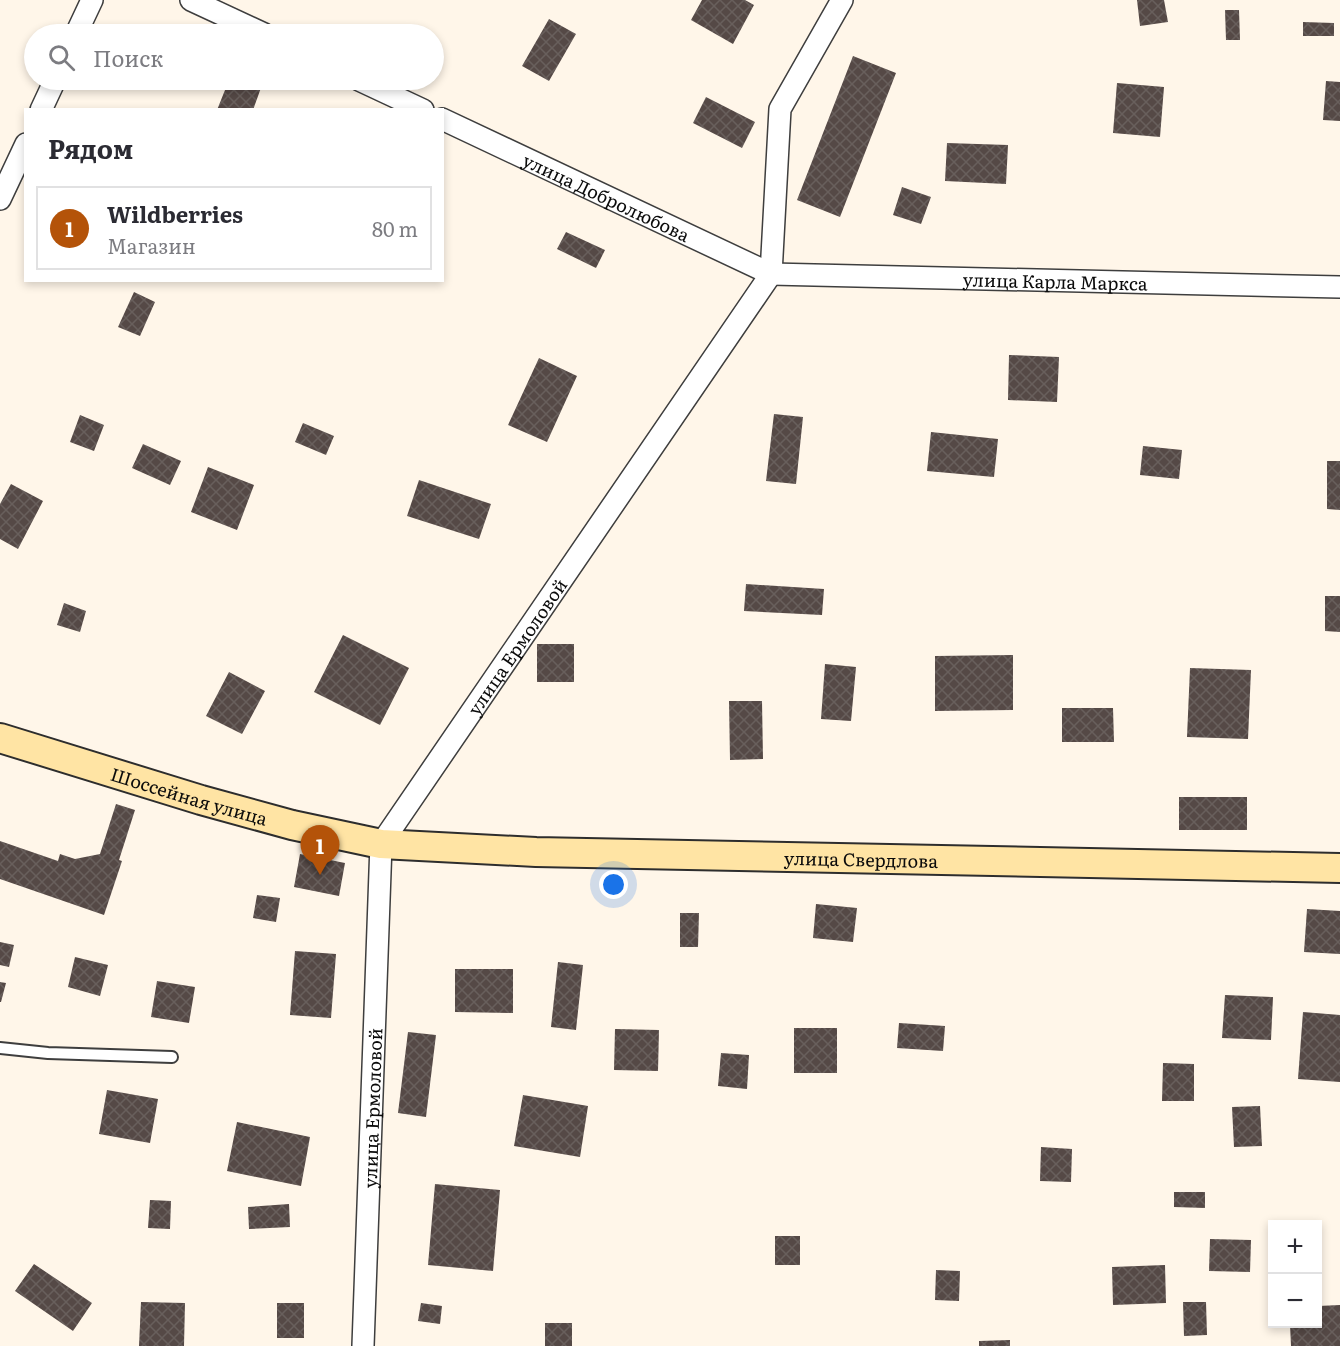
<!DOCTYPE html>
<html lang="ru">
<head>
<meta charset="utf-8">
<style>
  body { margin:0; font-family:Literata,serif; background:#f7f7f7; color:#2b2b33 }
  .controls { position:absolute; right:18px; bottom:18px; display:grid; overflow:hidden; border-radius:0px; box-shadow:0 3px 9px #0003 }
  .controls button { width:54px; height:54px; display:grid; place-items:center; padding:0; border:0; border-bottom:2px solid #e1e1e2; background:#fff; color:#2b2b33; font:30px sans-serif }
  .you { position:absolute; left:614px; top:885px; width:21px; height:21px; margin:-15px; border:4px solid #fff; border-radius:50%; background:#1a73e8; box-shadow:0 0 0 9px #1a73e833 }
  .badge { display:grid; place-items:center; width:39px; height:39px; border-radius:50%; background:#b45309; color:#fff; font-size:20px; font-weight:700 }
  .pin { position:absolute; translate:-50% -50px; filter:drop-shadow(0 2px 3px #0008) }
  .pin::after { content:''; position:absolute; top:32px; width:21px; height:18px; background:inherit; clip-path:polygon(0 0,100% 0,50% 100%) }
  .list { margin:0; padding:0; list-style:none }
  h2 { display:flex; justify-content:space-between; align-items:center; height:78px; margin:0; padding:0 24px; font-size:26px }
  h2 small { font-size:20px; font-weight:400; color:#7c7c81 }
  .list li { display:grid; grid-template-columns:39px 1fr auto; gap:18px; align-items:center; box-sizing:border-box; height:84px; margin:0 12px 12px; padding:0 12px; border:2px solid #e1e1e2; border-radius:0px }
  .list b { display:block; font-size:22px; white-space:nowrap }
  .list p { margin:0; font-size:20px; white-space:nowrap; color:#7c7c81 }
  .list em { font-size:20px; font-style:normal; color:#7c7c81 }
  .icon { flex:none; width:33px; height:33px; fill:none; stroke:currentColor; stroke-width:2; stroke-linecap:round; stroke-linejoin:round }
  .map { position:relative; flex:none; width:1340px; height:1346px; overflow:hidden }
  .search { position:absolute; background:#fff; box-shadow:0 3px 9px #0003; left:24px; top:24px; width:420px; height:66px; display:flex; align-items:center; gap:15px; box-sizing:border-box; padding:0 21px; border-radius:33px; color:#7c7c81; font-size:22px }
  .panel { position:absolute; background:#fff; box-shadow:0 3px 9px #0003; left:24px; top:108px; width:420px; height:174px; border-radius:0px }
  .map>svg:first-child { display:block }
  .building { fill:url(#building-cross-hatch) }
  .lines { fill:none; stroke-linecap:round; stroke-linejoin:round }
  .lane-casing { stroke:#3e3e3e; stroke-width:14 }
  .street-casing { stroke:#3e3e3e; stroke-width:24 }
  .secondary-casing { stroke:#2d2d2d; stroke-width:32 }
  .lane { stroke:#fff; stroke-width:10 }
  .street { stroke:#fff; stroke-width:21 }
  .secondary { stroke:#ffe4a4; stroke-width:28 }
  .labels { text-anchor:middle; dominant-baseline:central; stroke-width:6; stroke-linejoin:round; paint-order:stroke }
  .street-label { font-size:18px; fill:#0b0b0b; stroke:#fff }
</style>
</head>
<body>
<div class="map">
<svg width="1340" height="1346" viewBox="0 0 1340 1346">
  <defs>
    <pattern id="building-cross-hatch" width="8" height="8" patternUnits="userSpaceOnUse" patternTransform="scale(1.5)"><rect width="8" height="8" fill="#554946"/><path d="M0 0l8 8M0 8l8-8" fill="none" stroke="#685f5c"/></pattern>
  </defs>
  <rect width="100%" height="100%" fill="#fff6e9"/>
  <path class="building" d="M702,0H745L754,5L733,44L691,20Z
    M1137,0H1164L1168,22L1140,26Z
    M1225,10H1239L1240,40H1226Z
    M549,19L576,34L549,81L522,66Z
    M1303,22L1334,23V36H1303Z
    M853,56L896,73L840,217L797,200Z
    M229,80H248L262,85L253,110H217Z
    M1326,81L1340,82V121L1323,120Z
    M1117,83L1164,87L1160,137L1113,133Z
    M706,97L755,122L742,148L693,123Z
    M947,143L1008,145L1006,184L945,181Z
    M902,187L931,197L921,224L893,215Z
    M566,232L605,250L596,268L557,249Z
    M134,292L155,302L140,336L118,327Z
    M1009,355L1059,357L1057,402L1008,400Z
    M539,358L577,376L547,442L508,425Z
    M774,414L803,417L796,484L766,481Z
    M80,415L104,425L94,451L70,442Z
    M303,423L334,436L326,455L295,442Z
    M931,432L998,439L994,477L927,471Z
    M143,444L181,461L170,485L132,468Z
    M1143,446L1182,450L1179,479L1140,475Z
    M1327,461H1340V510L1327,509Z
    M208,467L254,485L237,530L191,512Z
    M419,480L491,504L479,539L407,516Z
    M11,484L43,501L18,549L0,539V504Z
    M746,584L824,589L822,615L744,611Z
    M1325,596H1340V632L1325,631Z
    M64,603L86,611L80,632L57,625Z
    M343,635L409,668L380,725L314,692Z
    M537,644H574V682H537Z
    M1013,655V710L935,711V656Z
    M825,664L856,667L851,721L821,719Z
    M1190,668L1251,670L1248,739L1187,737Z
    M229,672L265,691L242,734L206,716Z
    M729,701H762L763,759L730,760Z
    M1062,708H1113L1114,742H1062Z
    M1179,797H1247V830H1179Z
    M116,804L135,810L119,860L122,861L104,915L0,879V841L58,861L60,854L75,859L100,854Z
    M300,854L345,863L339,896L294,887Z
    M257,895L280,898L276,922L253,918Z
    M816,904L857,908L853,942L813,938Z
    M1307,909L1340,911V954L1304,952Z
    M680,913H699L698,947H680Z
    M0,942L14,945L9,967L0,965Z
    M295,951L336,954L331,1018L290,1015Z
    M75,957L108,965L100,996L68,987Z
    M558,962L583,965L576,1030L551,1027Z
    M455,969H513V1013L455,1012Z
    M157,981L195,987L189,1023L151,1017Z
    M0,982L6,983L1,1002H0Z
    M1225,995L1273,997L1271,1040L1222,1038Z
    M1303,1012L1340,1015V1082L1298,1079Z
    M899,1023L945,1026L943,1051L897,1048Z
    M794,1028H837V1073H794Z
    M615,1029L659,1030L658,1071L614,1070Z
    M408,1032L436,1035L426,1117L398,1113Z
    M721,1053L749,1055L747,1089L718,1086Z
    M1163,1063L1194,1064V1101H1162Z
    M107,1090L158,1099L150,1143L99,1134Z
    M523,1095L588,1106L580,1157L514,1146Z
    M1260,1106L1262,1146L1234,1147L1232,1107Z
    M237,1122L310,1137L301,1186L227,1171Z
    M1041,1147L1072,1149L1071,1182L1040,1181Z
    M435,1184L500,1190L493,1271L428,1265Z
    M1174,1192H1205V1208L1174,1207Z
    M150,1200L171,1201L170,1229L148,1228Z
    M289,1204L290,1227L249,1229L248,1207Z
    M775,1236H800V1265H775Z
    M1210,1239L1251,1240L1250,1272L1209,1271Z
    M34,1264L92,1303L73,1331L15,1291Z
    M1165,1265L1166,1303L1113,1305L1112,1267Z
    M936,1270L960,1271L959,1301L935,1300Z
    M141,1302L185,1303L184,1346H139Z
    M1183,1302H1206L1207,1335L1184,1336Z
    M277,1303H304V1338H277Z
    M421,1303L442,1306L440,1324L418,1321Z
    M1340,1305V1346H1291L1290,1324H1318V1306Z
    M545,1323H572V1346H545Z
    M1010,1340V1346H979V1341Z"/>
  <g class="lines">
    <defs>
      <path id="lane" d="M0,1048L48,1053L172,1057"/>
      <g id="street">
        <path d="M191,0L264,34"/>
        <path d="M76,34L92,0"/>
        <path d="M359,80L423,110"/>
        <path d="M41,110L55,80"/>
        <path id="s1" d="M442,119L771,274L1340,287"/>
        <path d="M0,199L26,144"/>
        <path id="s2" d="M363,1346L381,844L771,274L780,109L842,0"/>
      </g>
      <g id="secondary">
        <path id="s3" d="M0,738L201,800L292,825L381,844L536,852L1340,868"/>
      </g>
    </defs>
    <use href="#lane" class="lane-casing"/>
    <use href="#street" class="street-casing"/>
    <use href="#secondary" class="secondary-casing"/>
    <use href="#lane" class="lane"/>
    <use href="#street" class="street"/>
    <use href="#secondary" class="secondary"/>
  </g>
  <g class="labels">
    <g class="street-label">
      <text stroke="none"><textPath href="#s1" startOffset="182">улица Добролюбова</textPath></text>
      <text stroke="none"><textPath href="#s1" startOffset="648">улица Карла Маркса</textPath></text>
      <text stroke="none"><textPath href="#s2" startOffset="742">улица Ермоловой</textPath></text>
      <text stroke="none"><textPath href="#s3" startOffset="198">Шоссейная улица</textPath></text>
      <text stroke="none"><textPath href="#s3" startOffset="876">улица Свердлова</textPath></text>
      <text stroke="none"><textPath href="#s2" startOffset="238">улица Ермоловой</textPath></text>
    </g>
  </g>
</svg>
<div class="controls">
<button>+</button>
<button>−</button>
</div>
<div class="you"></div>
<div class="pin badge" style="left:320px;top:875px">1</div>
<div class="search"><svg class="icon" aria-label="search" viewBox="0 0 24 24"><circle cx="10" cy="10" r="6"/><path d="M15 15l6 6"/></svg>Поиск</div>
<section class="panel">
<h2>Рядом<small></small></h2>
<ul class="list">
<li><span class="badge">1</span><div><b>Wildberries</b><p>Магазин</p></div><em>80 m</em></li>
</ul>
</section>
</div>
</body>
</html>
